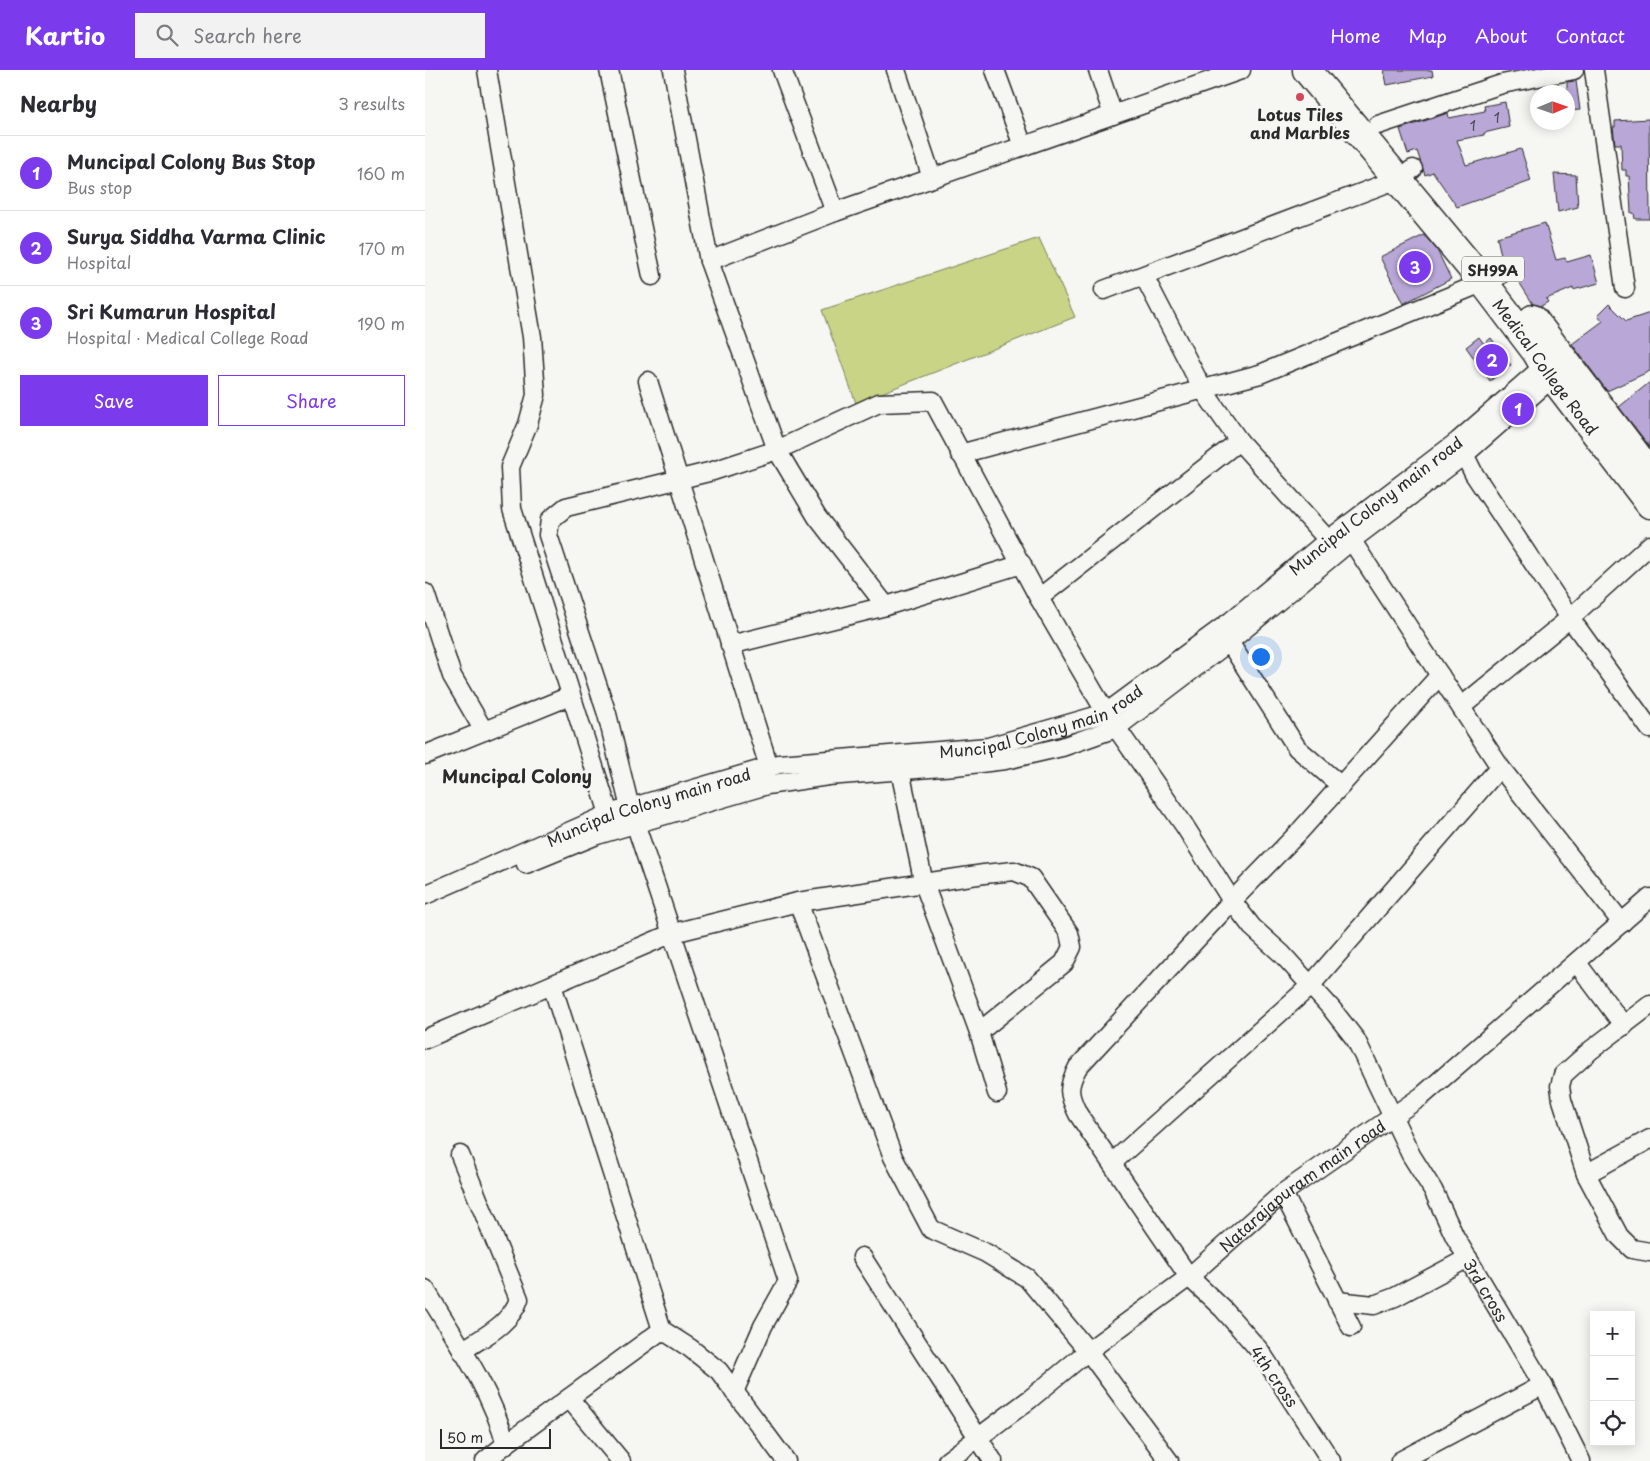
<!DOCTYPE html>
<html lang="en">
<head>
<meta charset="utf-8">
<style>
  body { margin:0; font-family:"Playpen Sans",sans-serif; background:#f2f2f3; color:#2b2b33 }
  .controls { position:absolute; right:15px; bottom:15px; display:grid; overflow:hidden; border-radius:0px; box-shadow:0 2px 12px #0003 }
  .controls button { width:45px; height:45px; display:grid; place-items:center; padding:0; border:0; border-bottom:1px solid #e1e1e2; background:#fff; color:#2b2b33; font:25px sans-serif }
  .compass { position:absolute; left:1105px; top:15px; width:45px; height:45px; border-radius:50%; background:#fff; box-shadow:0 2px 12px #0003; rotate:88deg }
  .scale { position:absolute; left:15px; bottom:12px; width:111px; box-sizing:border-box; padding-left:5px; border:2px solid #2b2b2b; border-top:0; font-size:14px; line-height:18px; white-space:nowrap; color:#2b2b2b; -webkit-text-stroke:4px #f6f6f2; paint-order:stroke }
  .you { position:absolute; left:835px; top:586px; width:18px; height:18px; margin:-12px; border:4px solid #fff; border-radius:50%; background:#1a73e8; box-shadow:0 0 0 8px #1a73e833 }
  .badge { display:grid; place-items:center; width:32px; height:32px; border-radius:50%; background:#7c3aed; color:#fff; font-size:16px; font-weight:700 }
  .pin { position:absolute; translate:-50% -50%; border:2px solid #fff; box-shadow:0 1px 5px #0006 }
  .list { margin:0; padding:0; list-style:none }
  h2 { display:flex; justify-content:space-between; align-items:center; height:65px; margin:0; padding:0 20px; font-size:21px }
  h2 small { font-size:16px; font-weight:400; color:#7c7c81 }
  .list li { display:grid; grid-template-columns:32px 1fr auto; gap:15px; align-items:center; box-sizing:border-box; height:75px; padding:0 20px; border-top:1px solid #e1e1e2 }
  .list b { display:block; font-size:19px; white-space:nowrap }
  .list p { margin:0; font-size:16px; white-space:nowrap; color:#7c7c81 }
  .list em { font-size:16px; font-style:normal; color:#7c7c81 }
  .actions { display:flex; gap:10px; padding:15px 20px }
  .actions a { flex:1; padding:11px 0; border:1px solid #7c3aed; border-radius:0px; text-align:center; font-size:18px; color:#7c3aed }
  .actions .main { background:#7c3aed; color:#fff }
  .icon { flex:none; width:28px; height:28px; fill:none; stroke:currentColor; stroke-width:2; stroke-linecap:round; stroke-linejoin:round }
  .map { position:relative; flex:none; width:1225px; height:1391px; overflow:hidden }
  header { display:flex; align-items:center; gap:30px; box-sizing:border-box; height:70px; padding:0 25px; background:#7c3aed; color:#fff }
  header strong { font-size:24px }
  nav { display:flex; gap:28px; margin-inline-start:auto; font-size:18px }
  .search { width:350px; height:45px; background:#f2f2f3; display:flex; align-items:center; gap:12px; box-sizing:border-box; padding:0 18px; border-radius:0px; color:#7c7c81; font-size:19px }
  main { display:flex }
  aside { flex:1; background:#fff }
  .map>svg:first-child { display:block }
  .green { fill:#c9d487; stroke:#7a8059 }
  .building { fill:#b8a7d7; stroke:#2b2b2b }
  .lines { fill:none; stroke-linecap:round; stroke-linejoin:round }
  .minor-casing { stroke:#2b2b2b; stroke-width:21 }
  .primary-casing { stroke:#2b2b2b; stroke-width:31 }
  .minor { stroke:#f6f6f2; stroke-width:18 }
  .primary { stroke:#f6f6f2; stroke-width:28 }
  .poi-dot { fill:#d1495b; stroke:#f6f6f2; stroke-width:2 }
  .labels { text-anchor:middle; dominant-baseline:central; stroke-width:5; stroke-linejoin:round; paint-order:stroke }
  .number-label { font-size:14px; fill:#4e4a56 }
  .shield { fill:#f6f6f2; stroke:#686867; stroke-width:1 }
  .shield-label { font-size:15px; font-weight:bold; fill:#2b2b2b }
  .poi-label { font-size:16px; font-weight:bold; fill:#2b2b2b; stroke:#f6f6f2 }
  .street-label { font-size:16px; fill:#2b2b2b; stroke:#f6f6f2 }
  .neighbourhood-label { font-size:18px; font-weight:bold; fill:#2b2b2b; stroke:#f6f6f2 }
</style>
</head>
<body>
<header>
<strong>Kartio</strong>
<div class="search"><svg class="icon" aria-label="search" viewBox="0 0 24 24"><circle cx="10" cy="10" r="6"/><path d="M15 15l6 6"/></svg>Search here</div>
<nav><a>Home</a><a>Map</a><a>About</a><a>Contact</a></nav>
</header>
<main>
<aside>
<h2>Nearby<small>3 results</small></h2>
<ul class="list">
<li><span class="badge">1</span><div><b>Muncipal Colony Bus Stop</b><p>Bus stop</p></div><em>160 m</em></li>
<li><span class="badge">2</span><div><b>Surya Siddha Varma Clinic</b><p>Hospital</p></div><em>170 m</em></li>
<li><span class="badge">3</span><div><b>Sri Kumarun Hospital</b><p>Hospital · Medical College Road</p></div><em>190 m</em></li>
</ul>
<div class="actions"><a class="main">Save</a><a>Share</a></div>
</aside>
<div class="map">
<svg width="1225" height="1391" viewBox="0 0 1225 1391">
  <rect width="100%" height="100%" fill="#f6f6f2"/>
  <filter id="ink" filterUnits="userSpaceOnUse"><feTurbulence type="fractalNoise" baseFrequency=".02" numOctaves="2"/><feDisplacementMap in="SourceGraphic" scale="10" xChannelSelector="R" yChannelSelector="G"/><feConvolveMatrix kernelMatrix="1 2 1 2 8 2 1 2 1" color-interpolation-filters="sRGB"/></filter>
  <g filter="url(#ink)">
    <path class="green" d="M614,168L650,247L431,333L397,240Z"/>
    <path class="building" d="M959,0H1007L1008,6L962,15Z
      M1151,11L1155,40L1142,41V12Z
      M1080,32L1084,57L1059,63V65L1032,70L1041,95L1096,79L1106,111L1032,137L1008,102L1000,105L992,81L983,84L975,59L1023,43L1024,48L1060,41L1059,36Z
      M1224,49L1225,149H1210L1209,143H1206L1204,106H1201V100H1197L1196,74H1190L1188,57H1190V51Z
      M1129,104L1151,105L1153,137L1133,142Z
      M1120,153L1131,190L1140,188L1142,192L1166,185L1174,213L1148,220V218L1121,229L1123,232L1116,236L1108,234L1089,204L1085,205L1076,185L1072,167Z
      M999,165L1012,180L1026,209L978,234L955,187Z
      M1184,234L1201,251L1225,243V301L1182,321L1147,274L1178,251L1173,245Z
      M1054,267L1059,274L1066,268L1086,295L1065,311L1041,277Z
      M1225,312V377L1194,337Z"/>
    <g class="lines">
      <defs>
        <g id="minor">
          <path d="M62,0L107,267L111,325L103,354L85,397L87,439L184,744"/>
          <path d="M184,0L227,206"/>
          <path d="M248,0L284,191L352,380L288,401L141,437L125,450L123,465L182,644L205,738L363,1211L338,1256L309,1322"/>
          <path d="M357,0L410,142"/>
          <path d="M471,0L507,108"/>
          <path d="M570,0L598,76"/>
          <path d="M673,0L688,45"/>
          <path d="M1169,0L1200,218"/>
          <path d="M953,55L1077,14L1149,0"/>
          <path d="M284,191L410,142L816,0"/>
          <path d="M719,206L778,320L814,371"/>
          <path d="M679,220L973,109L988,99"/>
          <path d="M223,311L344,697"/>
          <path d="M1035,376L1049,404L1145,548L1225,659"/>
          <path d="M535,384L835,304L1074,206"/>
          <path d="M921,462L1075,697L1197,853"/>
          <path d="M0,523L27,606L59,661"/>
          <path d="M614,528L814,371L903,470"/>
          <path id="s1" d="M461,536L392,447L352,380L454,333L508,331L614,528L681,643L759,755L807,831L827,857L857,884L906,938L931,970L986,1085L1008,1120L1030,1167L1118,1315L1156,1391"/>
          <path d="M799,564L872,678L916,716"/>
          <path d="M305,575L461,536L597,494"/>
          <path d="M1036,637L1145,548L1225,475"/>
          <path d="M0,685L145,626"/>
          <path d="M473,691L499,814L554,962L572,1023"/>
          <path d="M101,794L172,765L342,715L403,706L530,696L580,690L637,677L691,658L804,572L927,470L1039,385L1128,307"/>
          <path id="s2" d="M0,825L184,744L354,694L563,677L681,643L806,551L903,470L1033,371L1126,290"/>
          <path d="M373,832L559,804L589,801L606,808L644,863L647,877L639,893L554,962"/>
          <path d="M1152,893L1199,956"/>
          <path d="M127,915L237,1260L265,1278L294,1301L361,1391"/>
          <path d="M0,969L248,863L373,832L468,1087L506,1159L561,1183L602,1208L663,1281L744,1391"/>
          <path d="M1225,1069L1161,1104L1194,1166L1207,1179L1225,1182"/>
          <path d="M35,1085L94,1229C86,1254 58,1267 37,1281"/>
          <path d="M687,1093L885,916L1075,697"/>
          <path d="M1161,1104L1137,1030L1135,1016L1138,1005L1166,980L1225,935"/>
          <path d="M858,1123L926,1257"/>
          <path d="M437,1187L568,1391"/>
          <path d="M0,1219C30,1269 65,1317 81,1374L60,1391"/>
          <path d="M912,1231L949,1235L970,1227L1043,1188"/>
          <path d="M144,1328L196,1391"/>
          <path d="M81,1374L237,1260"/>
          <path id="s3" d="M522,1391L605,1329L663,1281L764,1207L858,1123L997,1026L1225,828"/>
          <path d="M906,1391L835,1281L798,1239L764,1207L653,1044C643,1024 642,1017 653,997L807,831L875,761L1015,605"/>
          <path d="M975,1391L1118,1315"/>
        </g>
        <g id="primary">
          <path id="s4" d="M882,0L1059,213L1112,283L1120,297L1225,434"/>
          <path d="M1108,249L1225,403"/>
        </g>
      </defs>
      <use href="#minor" class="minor-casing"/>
      <use href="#primary" class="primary-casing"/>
      <use href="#minor" class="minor"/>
      <use href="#primary" class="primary"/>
    </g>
  </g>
  <circle class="poi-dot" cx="875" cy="27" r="5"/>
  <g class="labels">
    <g class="number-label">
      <text x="1072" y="47">1</text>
      <text x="1048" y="55">1</text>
    </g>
    <rect class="shield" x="1037" y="186.5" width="62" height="25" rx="4"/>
    <g class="shield-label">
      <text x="1068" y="199">SH99A</text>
    </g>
    <g class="poi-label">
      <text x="875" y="44">Lotus Tiles<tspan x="875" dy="18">and Marbles</tspan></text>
    </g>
    <g class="street-label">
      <text stroke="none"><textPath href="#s4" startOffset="381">Medical College Road</textPath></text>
      <text stroke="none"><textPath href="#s2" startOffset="1051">Muncipal Colony main road</textPath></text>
      <text stroke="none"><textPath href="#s2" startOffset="646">Muncipal Colony main road</textPath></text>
      <text stroke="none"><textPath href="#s2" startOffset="241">Muncipal Colony main road</textPath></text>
      <text stroke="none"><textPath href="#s3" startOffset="450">Natarajapuram main road</textPath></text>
      <text stroke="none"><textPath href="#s1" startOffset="1409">3rd cross</textPath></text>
      <text transform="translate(850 1306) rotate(55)">4th cross</text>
    </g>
    <g class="neighbourhood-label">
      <text x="92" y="705">Muncipal Colony</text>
    </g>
  </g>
</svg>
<div class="controls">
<button>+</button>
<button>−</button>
<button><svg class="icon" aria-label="locate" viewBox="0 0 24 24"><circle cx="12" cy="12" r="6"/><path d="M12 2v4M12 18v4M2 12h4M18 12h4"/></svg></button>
</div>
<svg class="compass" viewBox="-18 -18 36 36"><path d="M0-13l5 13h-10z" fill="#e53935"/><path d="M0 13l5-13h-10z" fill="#7c7c81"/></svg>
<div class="scale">50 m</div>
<div class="you"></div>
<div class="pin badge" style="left:1093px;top:339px">1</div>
<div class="pin badge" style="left:1067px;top:290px">2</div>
<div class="pin badge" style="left:990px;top:197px">3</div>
</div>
</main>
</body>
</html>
